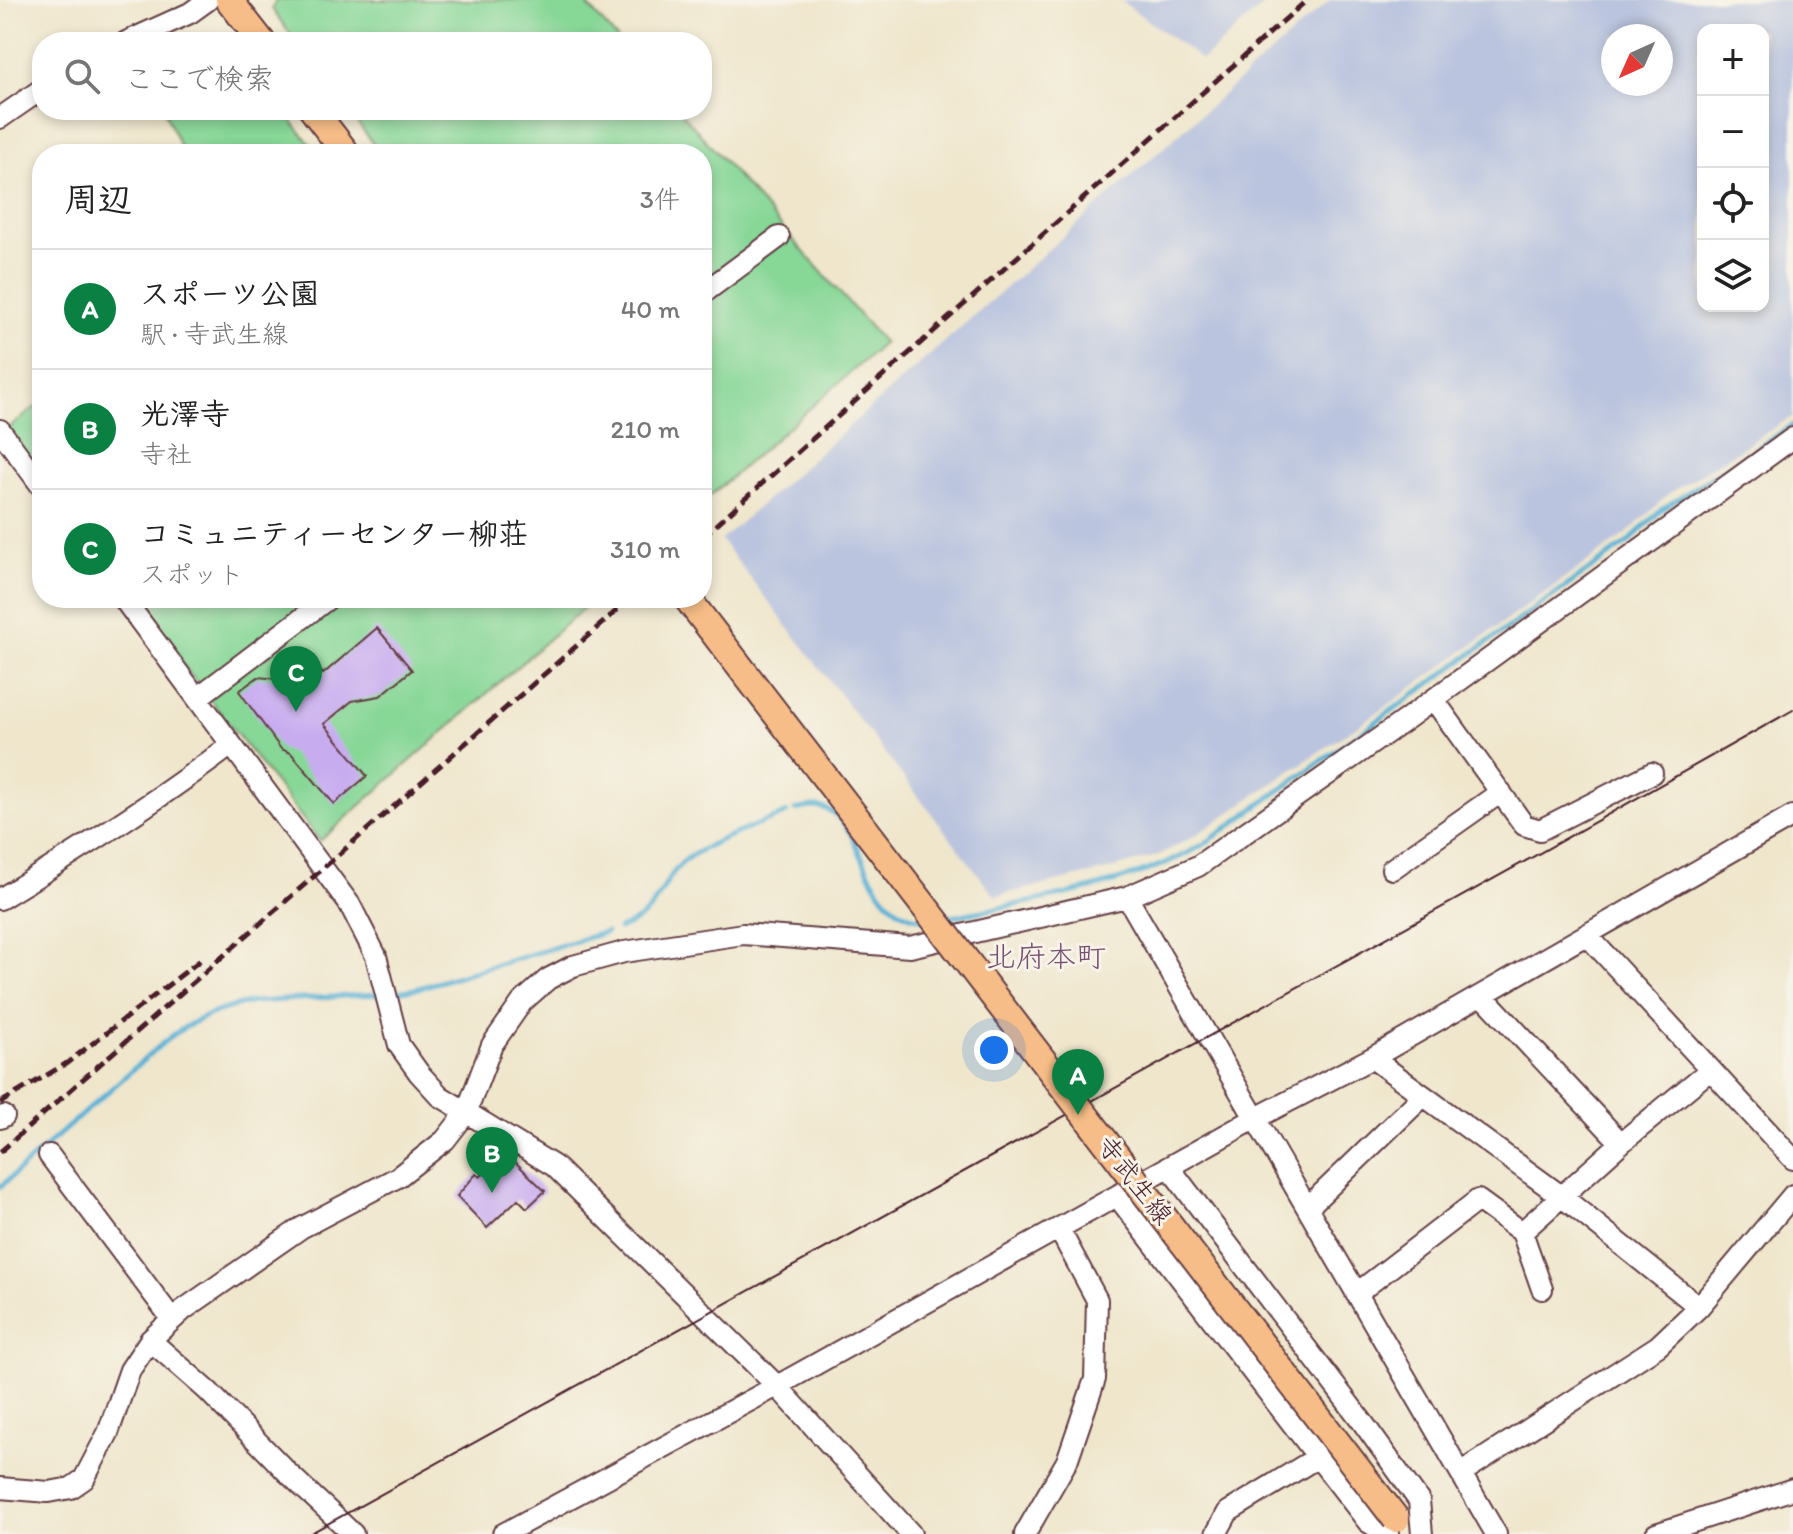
<!DOCTYPE html>
<html lang="ja">
<head>
<meta charset="utf-8">
<style>
  body { margin:0; font-family:Itim,"Klee One",sans-serif; background:#f6f6f6; color:#222 }
  .controls { position:absolute; right:24px; top:24px; display:grid; overflow:hidden; border-radius:16px; box-shadow:0 4px 12px #0003 }
  .controls button { width:72px; height:72px; display:grid; place-items:center; padding:0; border:0; border-bottom:2px solid #e0e0e0; background:#fff; color:#222; font:40px sans-serif }
  .compass { position:absolute; left:1601px; top:24px; width:72px; height:72px; border-radius:50%; background:#fff; box-shadow:0 4px 12px #0003; rotate:225deg }
  .you { position:absolute; left:994px; top:1050px; width:28px; height:28px; margin:-20px; border:6px solid #fff; border-radius:50%; background:#1a73e8; box-shadow:0 0 0 12px #1a73e833 }
  .badge { display:grid; place-items:center; width:52px; height:52px; border-radius:50%; background:#0b8043; color:#fff; font-size:26px; font-weight:700 }
  .pin { position:absolute; translate:-50% -66px; filter:drop-shadow(0 2px 4px #0008) }
  .pin::after { content:''; position:absolute; top:42px; width:28px; height:24px; background:inherit; clip-path:polygon(0 0,100% 0,50% 100%) }
  .list { margin:0; padding:0; list-style:none }
  h2 { display:flex; justify-content:space-between; align-items:center; height:104px; margin:0; padding:0 32px; font-size:34px }
  h2 small { font-size:26px; font-weight:400; color:#767676 }
  .list li { display:grid; grid-template-columns:52px 1fr auto; gap:24px; align-items:center; box-sizing:border-box; height:120px; padding:0 32px; border-top:2px solid #e0e0e0 }
  .list b { display:block; font-size:30px; white-space:nowrap }
  .list p { margin:0; font-size:26px; white-space:nowrap; color:#767676 }
  .list em { font-size:26px; font-style:normal; color:#767676 }
  .icon { flex:none; width:44px; height:44px; fill:none; stroke:currentColor; stroke-width:2; stroke-linecap:round; stroke-linejoin:round }
  .map { position:relative; flex:none; width:1793px; height:1534px; overflow:hidden }
  .search { position:absolute; background:#fff; box-shadow:0 4px 12px #0003; left:32px; top:32px; width:680px; height:88px; display:flex; align-items:center; gap:20px; box-sizing:border-box; padding:0 28px; border-radius:32px; color:#767676; font-size:30px }
  .panel { position:absolute; background:#fff; box-shadow:0 4px 12px #0003; left:32px; top:144px; width:680px; height:464px; border-radius:32px }
  .map>svg:first-child { display:block }
  .industrial { fill:#bac4de; fill-rule:evenodd }
  .green { fill:#87d797; stroke:#687b61; stroke-width:2 }
  .lines { fill:none; stroke-linecap:round; stroke-linejoin:round }
  .stream { stroke:#58b1d5; stroke-width:5 }
  .building { fill:#c8acf0 }
  .minor-casing { stroke:#633d43; stroke-width:24 }
  .major-casing { stroke:#633d43; stroke-width:30 }
  .minor { stroke:#fff; stroke-width:20 }
  .major { stroke:#f7bd88; stroke-width:26 }
  .tram { stroke:#4a1f2b; stroke-width:2 }
  .rail { stroke:#4a1f2b; stroke-width:5; stroke-dasharray:12 6; stroke-linecap:butt }
  .major-bridge-casing { stroke:#633d43; stroke-width:30; stroke-linecap:butt }
  .major-bridge { stroke:#f7bd88; stroke-width:26 }
  .labels { text-anchor:middle; dominant-baseline:central; stroke-width:6; stroke-linejoin:round; paint-order:stroke }
  .street-label { font-size:26px; fill:#4a1f2b; stroke:#f7f3e8 }
  .quarter-label { font-size:30px; fill:#765070; stroke:#f7f3e8 }
</style>
</head>
<body>
<div class="map">
<svg width="1793" height="1534" viewBox="0 0 1793 1534">
  <rect width="100%" height="100%" fill="#f7f3e8"/>
  <filter id="ink" filterUnits="userSpaceOnUse"><feTurbulence type="fractalNoise" baseFrequency=".0125" numOctaves="2"/><feDisplacementMap in="SourceGraphic" scale="16" xChannelSelector="R" yChannelSelector="G"/><feConvolveMatrix kernelMatrix="1 2 1 2 8 2 1 2 1" color-interpolation-filters="sRGB"/></filter>
  <filter id="wash" filterUnits="userSpaceOnUse"><feTurbulence type="fractalNoise" baseFrequency=".006" numOctaves="4" result="noise"/><feDisplacementMap in="SourceGraphic" scale="32" xChannelSelector="R" yChannelSelector="G"/><feGaussianBlur stdDeviation="1.8" result="paint"/><feColorMatrix in="noise" values="0 0 0 0 0 0 0 0 0 0 0 0 0 0 0 0 0 1.4 0 .05"/><feComposite in="paint" operator="in"/></filter>
  <g filter="url(#wash)">
    <rect width="100%" height="100%" fill="#efe6cc"/>
    <path class="industrial" d="M1120,0H1269L1202,60Z
      M1330,0H1793V416L1670,493L1625,535L1391,703L1196,835L1157,856L1107,870L995,896L721,540ZM1703,30H1763V306H1703ZM1613,36H1661V84H1613Z"/>
    <path class="green" d="M276,0H583L620,42H296L272,9Z
      M164,110H283L318,154H183Z
      M348,110H679L884,343L702,503V154H381Z
      M42,402V484L2,433Z
      M131,598H595L320,841Z"/>
    <g class="lines">
      <path class="stream" d="M795,810C804,808 816,805 826,809C866,825 861,911 923,919
        M945,918C1033,901 1123,889 1203,845L1627,543L1662,509L1793,425
        M619,929C629,925 638,921 646,913C662,898 666,874 688,858C717,838 754,827 787,813
        M396,992L415,989L606,932
        M0,1187L164,1042C191,1020 219,1008 254,1002L378,994"/>
    </g>
    <g id="blocks">
      <path class="building" d="M377,628L412,670L380,696L352,701L324,724L367,776L334,804L291,753L281,749L239,691L258,677L287,680L311,660L323,674Z
        M509,1156L545,1191L527,1208L518,1199L487,1228L457,1196L476,1174L480,1177L486,1171L490,1174Z"/>
    </g>
  </g>
  <g filter="url(#ink)">
    <use href="#blocks" fill-opacity="0" stroke="#633d43" stroke-width="2"/>
    <g class="lines">
      <defs>
        <path id="minor" d="M126,42L190,13L208,0
          M0,118L42,89
          M702,294L779,237
          M0,430L42,487
          M123,598L350,905L376,956L399,1045L419,1073L440,1096L554,1166L777,1386L911,1534
          M197,698L329,598
          M1434,700L1524,825L1540,830L1652,773
          M1392,869L1501,792
          M1127,897L1496,1534
          M0,899C79,851 158,801 231,745
          M1587,935L1793,1159
          M1483,996L1621,1143
          M1372,1058L1561,1196L1699,1307
          M0,1118L4,1116
          M49,1155L172,1319
          M1169,1167L1361,1420L1419,1501L1422,1534
          M1117,1196L1368,1522L1388,1534
          M1308,1207L1422,1097
          M1522,1232L1621,1143L1710,1070
          M1356,1294L1478,1200L1522,1232L1542,1289
          M150,1340L208,1391L288,1473L353,1534
          M1461,1473L1658,1346L1699,1307L1793,1195
          M0,1488L49,1492L71,1488L84,1479L108,1433L130,1370L150,1340L183,1310L301,1228L398,1177L445,1140L466,1113L492,1045L522,1002L548,979L573,966L624,952L743,934L910,947L1127,897L1198,866L1401,723L1793,438
          M503,1534L777,1386L1256,1118L1372,1058L1793,816
          M1025,1534L1067,1461L1095,1379L1097,1300L1059,1229
          M1216,1534L1228,1512L1318,1457
          M1656,1534L1793,1489"/>
        <path id="major" d="M229,0L262,42
          M313,110L347,154"/>
      </defs>
      <use href="#minor" class="minor-casing"/>
      <use href="#major" class="major-casing"/>
      <use href="#minor" class="minor"/>
      <use href="#major" class="major"/>
      <path class="tram" d="M309,1534L1529,859L1793,710"/>
      <path class="rail" d="M702,537L1307,0
        M0,1103L67,1063L202,959
        M0,1152L631,598"/>
      <defs>
        <path id="major-bridge" d="M687,598L1396,1519"/>
      </defs>
      <use href="#major-bridge" class="major-bridge-casing"/>
      <use href="#major-bridge" class="major-bridge"/>
    </g>
  </g>
  <g class="labels">
    <g class="street-label">
      <text transform="translate(1135 1180) rotate(52)">寺武生線</text>
    </g>
    <g class="quarter-label">
      <text x="1046" y="956">北府本町</text>
    </g>
  </g>
</svg>
<div class="controls">
<button>+</button>
<button>−</button>
<button><svg class="icon" aria-label="locate" viewBox="0 0 24 24"><circle cx="12" cy="12" r="6"/><path d="M12 2v4M12 18v4M2 12h4M18 12h4"/></svg></button>
<button><svg class="icon" aria-label="layers" viewBox="0 0 24 24"><path d="M12 4l9 5-9 5-9-5zM3 14l9 5 9-5"/></svg></button>
</div>
<svg class="compass" viewBox="-18 -18 36 36"><path d="M0-13l5 13h-10z" fill="#e53935"/><path d="M0 13l5-13h-10z" fill="#767676"/></svg>
<div class="you"></div>
<div class="pin badge" style="left:1078px;top:1115px">A</div>
<div class="pin badge" style="left:492px;top:1193px">B</div>
<div class="pin badge" style="left:296px;top:712px">C</div>
<div class="search"><svg class="icon" aria-label="search" viewBox="0 0 24 24"><circle cx="10" cy="10" r="6"/><path d="M15 15l6 6"/></svg>ここで検索</div>
<section class="panel">
<h2>周辺<small>3件</small></h2>
<ul class="list">
<li><span class="badge">A</span><div><b>スポーツ公園</b><p>駅 · 寺武生線</p></div><em>40 m</em></li>
<li><span class="badge">B</span><div><b>光澤寺</b><p>寺社</p></div><em>210 m</em></li>
<li><span class="badge">C</span><div><b>コミュニティーセンター柳荘</b><p>スポット</p></div><em>310 m</em></li>
</ul>
</section>
</div>
</body>
</html>
